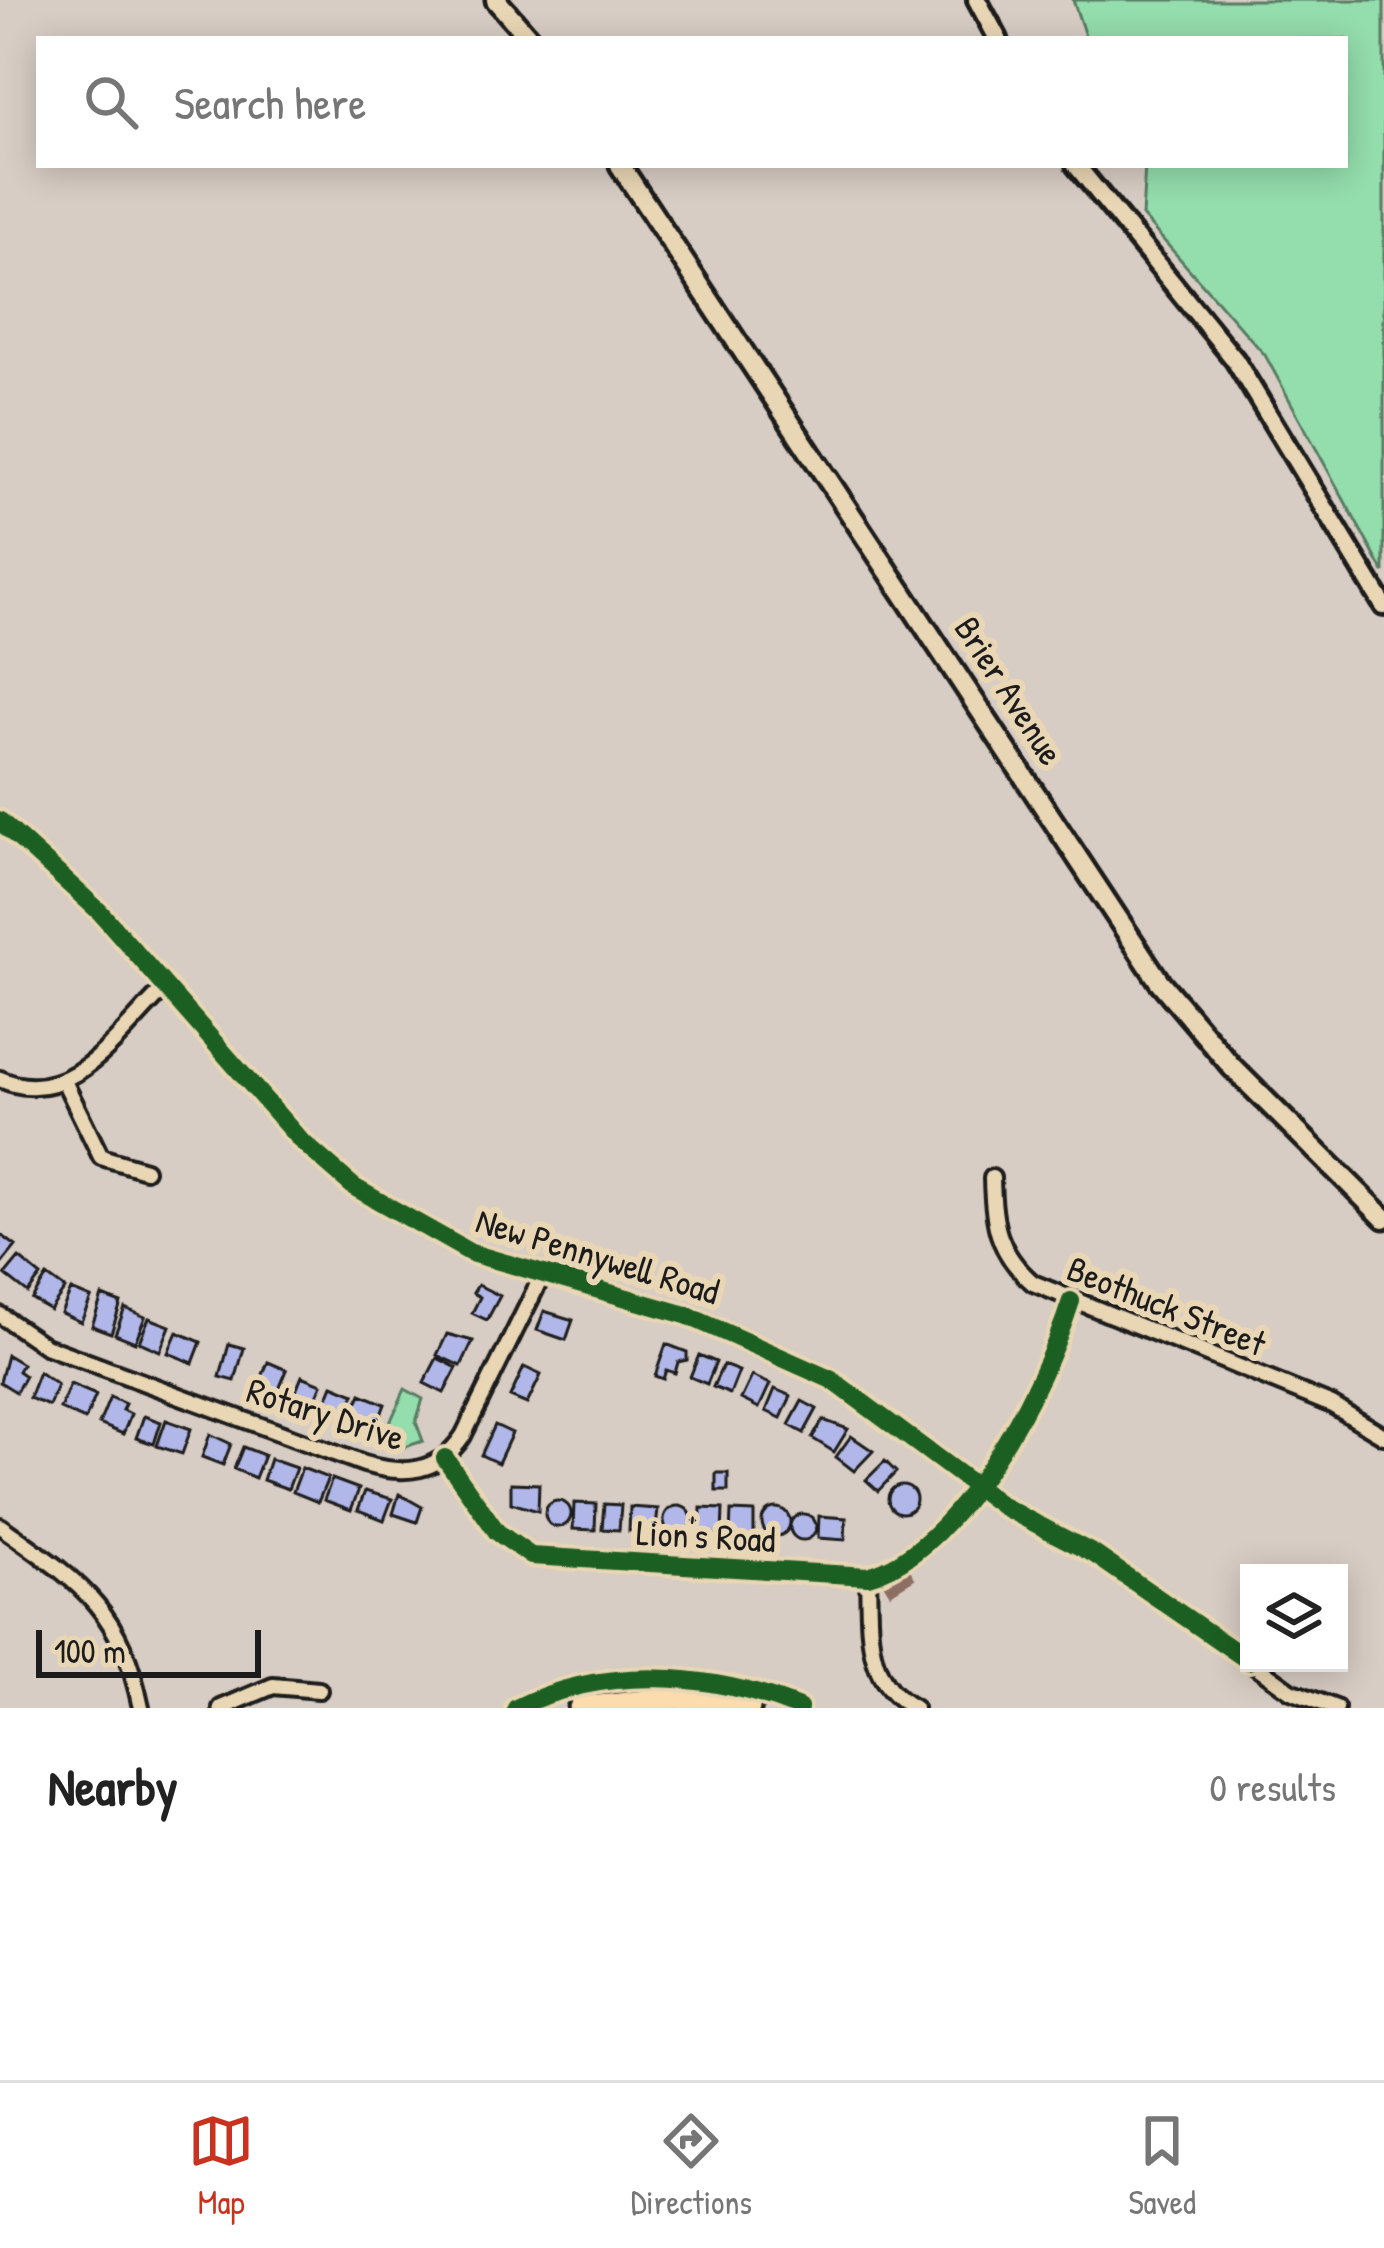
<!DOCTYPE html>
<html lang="en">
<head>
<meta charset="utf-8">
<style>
  body { margin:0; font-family:"Patrick Hand",sans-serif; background:#f2f2f2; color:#222 }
  .controls { position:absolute; right:36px; bottom:36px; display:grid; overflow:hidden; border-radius:0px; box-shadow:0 6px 30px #0003 }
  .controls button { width:108px; height:108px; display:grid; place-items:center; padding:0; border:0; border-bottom:3px solid #e0e0e0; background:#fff; color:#222; font:60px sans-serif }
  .scale { position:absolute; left:36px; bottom:30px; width:225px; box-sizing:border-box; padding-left:12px; border:6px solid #1c1c1c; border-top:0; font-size:33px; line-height:42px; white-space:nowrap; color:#1c1c1c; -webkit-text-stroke:9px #e9d6b4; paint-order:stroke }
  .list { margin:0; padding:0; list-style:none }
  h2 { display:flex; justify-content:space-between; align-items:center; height:156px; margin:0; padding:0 48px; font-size:51px }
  h2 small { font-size:39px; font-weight:400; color:#767676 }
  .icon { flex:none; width:66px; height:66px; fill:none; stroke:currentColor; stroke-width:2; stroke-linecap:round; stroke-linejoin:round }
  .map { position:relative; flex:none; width:1384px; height:1708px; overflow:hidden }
  .search { position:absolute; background:#fff; box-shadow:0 6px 30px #0003; left:36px; right:36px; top:36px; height:132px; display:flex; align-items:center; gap:30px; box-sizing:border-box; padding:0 42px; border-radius:0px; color:#767676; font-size:45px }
  .sheet { height:372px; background:#fff }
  nav { display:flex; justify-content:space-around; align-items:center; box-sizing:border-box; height:168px; border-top:3px solid #e0e0e0; background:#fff; font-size:33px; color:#767676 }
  nav a { display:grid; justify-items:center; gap:6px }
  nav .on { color:#c8321e }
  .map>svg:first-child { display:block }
  .green { fill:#94ddac; stroke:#587c64; stroke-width:3 }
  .building { fill:#b1b8e9; stroke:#1c1c1c; stroke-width:3 }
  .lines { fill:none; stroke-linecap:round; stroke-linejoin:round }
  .minor-casing { stroke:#1c1c1c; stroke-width:22 }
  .tertiary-casing { stroke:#1c1c1c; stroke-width:26 }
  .secondary-casing { stroke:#1c1c1c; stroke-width:27 }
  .primary-casing { stroke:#1c1c1c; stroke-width:30 }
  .minor { stroke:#e9d6b4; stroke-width:14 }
  .tertiary { stroke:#e9d6b4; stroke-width:16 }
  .secondary { stroke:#e9d6b4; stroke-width:18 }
  .primary { stroke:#fcdcac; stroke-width:21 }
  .quiet { stroke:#8d6e63; stroke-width:15; stroke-dasharray:30 15; stroke-linecap:butt }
  .cycleway-casing { stroke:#e9d6b4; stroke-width:26 }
  .cycleway { stroke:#1b5e20; stroke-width:18 }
  .labels { text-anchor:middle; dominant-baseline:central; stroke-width:12; stroke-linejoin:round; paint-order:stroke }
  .street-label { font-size:36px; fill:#1c1c1c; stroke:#e9d6b4 }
</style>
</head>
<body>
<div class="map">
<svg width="1384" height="1708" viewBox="0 0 1384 1708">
  <rect width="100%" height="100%" fill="#d8cdc4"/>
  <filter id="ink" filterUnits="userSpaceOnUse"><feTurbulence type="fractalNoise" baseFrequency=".00833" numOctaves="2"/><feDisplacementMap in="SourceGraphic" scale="24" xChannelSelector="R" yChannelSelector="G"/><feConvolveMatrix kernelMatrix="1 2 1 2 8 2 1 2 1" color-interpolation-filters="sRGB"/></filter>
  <g filter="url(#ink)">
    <path class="green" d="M1073,0H1384V573L1265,355L1142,216L1145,165H1345V39H1086Z
      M405,1389L423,1399L416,1422L423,1441L402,1448L380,1445Z"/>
    <path class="building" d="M0,1234L16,1246L0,1266Z
      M19,1258L41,1276L28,1293L5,1275Z
      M47,1276L65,1289L50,1310L32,1299Z
      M478,1285L500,1296L487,1320L472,1313L480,1297L473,1293Z
      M71,1290L91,1298L81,1322L61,1313Z
      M102,1296L121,1303L111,1333L92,1326Z
      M125,1308L145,1317L135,1342L115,1334Z
      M544,1311L573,1320L566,1340L537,1330Z
      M149,1318L170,1326L160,1351L139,1342Z
      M177,1332L201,1342L193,1363L168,1353Z
      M447,1334L473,1341L461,1366L437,1355Z
      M229,1344L244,1348L235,1381L220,1377Z
      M666,1344L687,1352V1360L678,1362L675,1373L666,1370L663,1379L655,1376Z
      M7,1355L22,1364L18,1371L25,1376L16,1392L0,1382Z
      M699,1355L716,1362L707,1384L690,1377Z
      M437,1358L457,1368L444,1393L424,1383Z
      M268,1362L287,1370L277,1394L258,1387Z
      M723,1365L739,1371L730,1394L713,1387Z
      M524,1367L541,1375L527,1404L510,1397Z
      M39,1372L57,1385L49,1406L29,1398Z
      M302,1376L322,1384L312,1409L292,1401Z
      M752,1376L770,1384L759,1408L741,1399Z
      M70,1384L96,1395L85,1420L60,1409Z
      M333,1385L355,1394L345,1416L324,1407Z
      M775,1389L791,1396L781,1418L766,1411Z
      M361,1394L385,1404L376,1428L352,1415Z
      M110,1397L125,1404L122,1410L131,1414L123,1434L99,1424Z
      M802,1401L817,1409L804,1433L789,1425Z
      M144,1416L161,1422L154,1444L136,1438Z
      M166,1420L191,1429L182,1454L157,1446Z
      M823,1420L848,1429L834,1452L812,1438Z
      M495,1425L512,1433L498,1463L481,1455Z
      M210,1434L231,1444L223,1465L202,1457Z
      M851,1436L873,1451L854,1471L836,1457Z
      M243,1447L264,1455L255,1478L234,1469Z
      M270,1459L296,1468L288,1489L263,1480Z
      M885,1461L896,1472L878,1491L866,1480Z
      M302,1468L328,1478L318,1502L293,1492Z
      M716,1473H728V1491H716Z
      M332,1479L359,1489L351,1510L324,1500Z
      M511,1483L539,1484L538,1511L511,1503Z
      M888 1499a14 14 0 1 1 28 0a14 14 0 1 1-28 0Z
      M365,1491L392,1499L384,1520L358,1510Z
      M399,1494L422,1507L417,1522L393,1514Z
      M545 1514a13 13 0 1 1 26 0a13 13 0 1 1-26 0Z
      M574,1503L596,1504L595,1530L573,1529Z
      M604,1504L621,1505L619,1530L602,1529Z
      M664 1520a14 14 0 1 1 28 0a14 14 0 1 1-28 0Z
      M630,1507L658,1509L656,1529L629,1531Z
      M701,1508L723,1509L722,1535L700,1534Z
      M762 1522a14 14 0 1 1 28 0a14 14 0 1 1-28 0Z
      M731,1511L754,1512V1536H730Z
      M790 1527a13 13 0 1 1 26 0a13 13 0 1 1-26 0Z
      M819,1516L846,1518L845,1540L818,1538Z"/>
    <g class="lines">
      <defs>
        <path id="minor" d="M0,821L100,912L300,1140L354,1187L471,1253L686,1315L832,1380L1002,1506L1094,1554L1249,1661
          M0,1079C71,1111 120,1031 166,987
          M65,1083L101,1157L145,1170
          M992,1178C993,1223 997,1252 1033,1283L1332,1405L1384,1436
          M0,1315L45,1346L364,1464C405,1476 438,1473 463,1436L542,1276
          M445,1458L497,1532L531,1556L868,1576C959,1552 1044,1386 1071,1301
          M0,1526C80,1583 120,1606 141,1708
          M868,1576C870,1626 863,1682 914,1708
          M1252,1663L1291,1691L1336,1708
          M221,1708L273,1686L319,1690"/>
        <path id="tertiary" d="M977,0L998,39
          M1076,165L1235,360L1384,606"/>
        <path id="secondary" d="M496,0L530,39
          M620,165L1159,981L1232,1067L1384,1218"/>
        <path id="primary" d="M580,1708L678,1698L749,1708"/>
      </defs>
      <use href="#minor" class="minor-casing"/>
      <use href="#tertiary" class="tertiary-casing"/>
      <use href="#secondary" class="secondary-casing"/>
      <use href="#primary" class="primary-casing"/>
      <use href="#minor" class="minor"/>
      <use href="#tertiary" class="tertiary"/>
      <use href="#secondary" class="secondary"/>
      <use href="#primary" class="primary"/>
      <path class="quiet" d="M886,1588L923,1565"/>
      <defs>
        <path id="cycleway" d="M0,821L100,912L300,1140L354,1187L471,1253L686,1315L832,1380L1002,1506L1094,1554L1249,1661
          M445,1458L497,1532L531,1556L868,1576C959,1552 1044,1386 1071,1301
          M516,1708C603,1665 711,1672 799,1708"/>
      </defs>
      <use href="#cycleway" class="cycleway-casing"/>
      <use href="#cycleway" class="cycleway"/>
    </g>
  </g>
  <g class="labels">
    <g class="street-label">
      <text transform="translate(1010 690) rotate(57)">Brier Avenue</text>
      <text transform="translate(598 1255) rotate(17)">New Pennywell Road</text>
      <text transform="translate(1167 1305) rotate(22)">Beothuck Street</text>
      <text transform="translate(326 1413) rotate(18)">Rotary Drive</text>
      <text transform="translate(706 1535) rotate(3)">Lion's Road</text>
    </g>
  </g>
</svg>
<div class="controls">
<button><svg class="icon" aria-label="layers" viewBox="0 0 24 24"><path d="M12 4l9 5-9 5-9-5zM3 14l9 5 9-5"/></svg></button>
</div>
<div class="scale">100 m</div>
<div class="search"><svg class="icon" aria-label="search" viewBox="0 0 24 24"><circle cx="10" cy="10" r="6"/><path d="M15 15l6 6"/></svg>Search here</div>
</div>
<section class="sheet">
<h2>Nearby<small>0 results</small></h2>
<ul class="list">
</ul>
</section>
<nav>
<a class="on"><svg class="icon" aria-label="map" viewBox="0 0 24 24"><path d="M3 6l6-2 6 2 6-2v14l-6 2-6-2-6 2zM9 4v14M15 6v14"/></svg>Map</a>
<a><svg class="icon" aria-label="directions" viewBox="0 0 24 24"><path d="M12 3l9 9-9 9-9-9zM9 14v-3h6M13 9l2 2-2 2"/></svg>Directions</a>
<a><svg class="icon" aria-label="saved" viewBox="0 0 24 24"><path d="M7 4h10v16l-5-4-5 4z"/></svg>Saved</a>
</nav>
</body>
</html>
